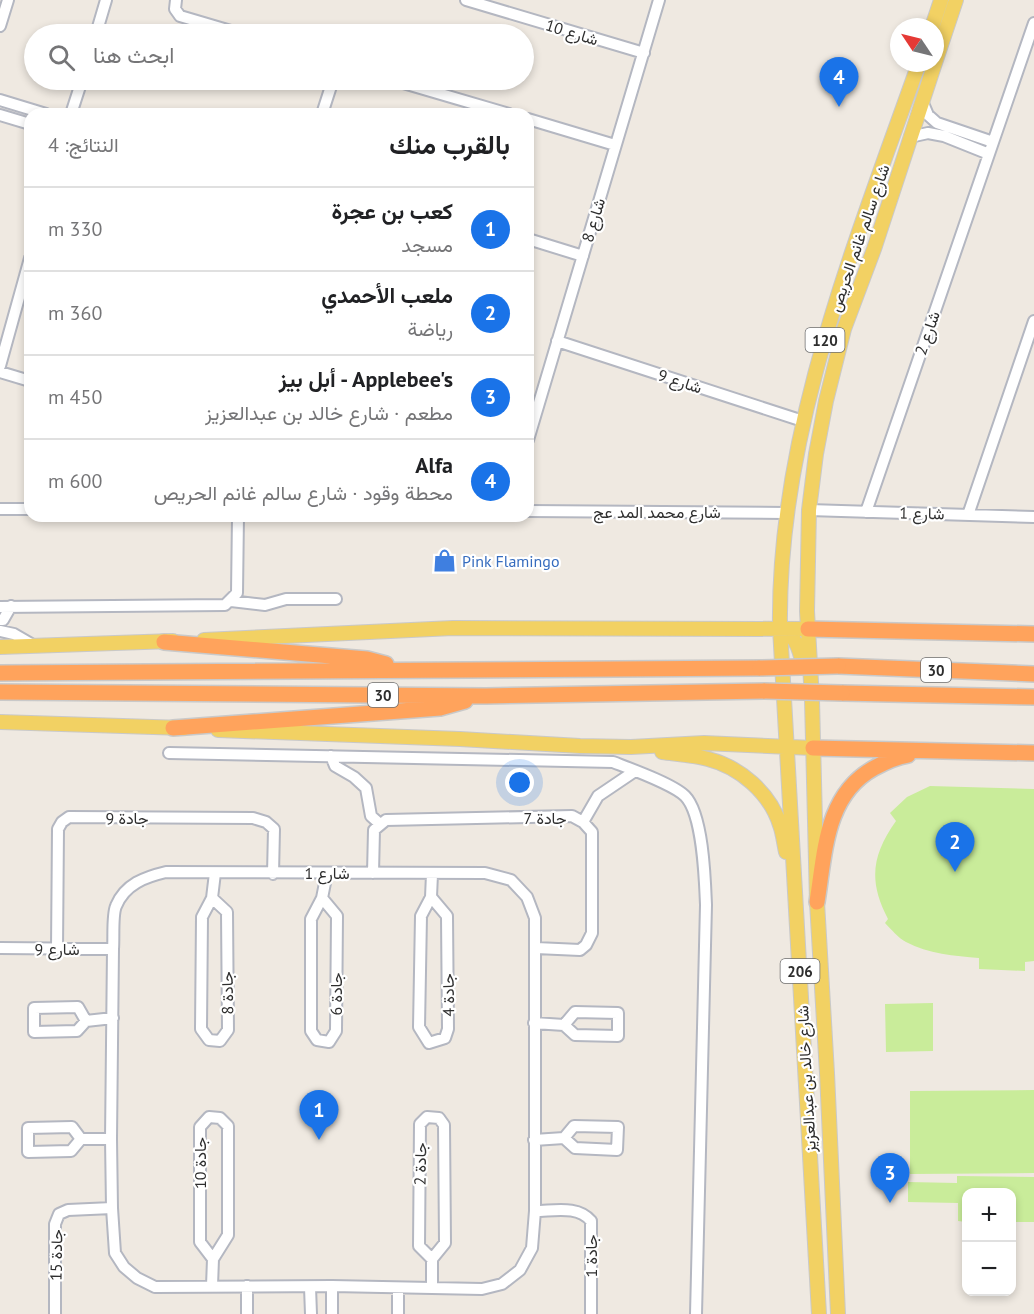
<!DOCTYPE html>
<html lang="ar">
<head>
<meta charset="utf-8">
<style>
  body { margin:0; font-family:"PT Sans",Vazirmatn,sans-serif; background:#f2f2f2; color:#202124; direction:rtl }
  .controls { position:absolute; right:18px; bottom:18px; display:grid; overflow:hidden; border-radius:12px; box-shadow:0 3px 9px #0003 }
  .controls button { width:54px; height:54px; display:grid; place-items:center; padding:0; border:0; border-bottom:2px solid #e0e0e0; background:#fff; color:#202124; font:30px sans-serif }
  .compass { position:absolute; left:890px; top:18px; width:54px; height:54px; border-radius:50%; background:#fff; box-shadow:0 3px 9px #0003; rotate:305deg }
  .you { position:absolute; left:520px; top:783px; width:21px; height:21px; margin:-15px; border:4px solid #fff; border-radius:50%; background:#1a73e8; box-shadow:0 0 0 9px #1a73e833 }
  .badge { display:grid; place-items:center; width:39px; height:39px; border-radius:50%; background:#1a73e8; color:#fff; font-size:20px; font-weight:700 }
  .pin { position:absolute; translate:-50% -50px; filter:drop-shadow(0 2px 3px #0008) }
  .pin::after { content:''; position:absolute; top:32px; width:21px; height:18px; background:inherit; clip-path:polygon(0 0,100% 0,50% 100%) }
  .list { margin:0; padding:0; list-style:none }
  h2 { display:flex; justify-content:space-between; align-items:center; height:78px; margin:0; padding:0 24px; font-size:26px }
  h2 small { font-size:20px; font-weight:400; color:#757577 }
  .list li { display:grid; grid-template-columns:39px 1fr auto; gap:18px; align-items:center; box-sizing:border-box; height:84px; padding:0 24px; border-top:2px solid #e0e0e0 }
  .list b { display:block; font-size:22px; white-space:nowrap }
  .list p { margin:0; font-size:20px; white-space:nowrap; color:#757577 }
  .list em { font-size:20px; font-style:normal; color:#757577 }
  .icon { flex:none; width:33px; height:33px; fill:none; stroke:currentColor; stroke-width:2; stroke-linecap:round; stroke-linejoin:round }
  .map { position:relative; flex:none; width:1034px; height:1314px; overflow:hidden; direction:ltr }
  .search { position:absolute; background:#fff; box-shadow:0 3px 9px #0003; left:24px; top:24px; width:510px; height:66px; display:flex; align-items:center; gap:15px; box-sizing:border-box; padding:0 21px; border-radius:33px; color:#757577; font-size:22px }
  .panel { position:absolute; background:#fff; box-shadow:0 3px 9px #0003; left:24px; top:108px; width:510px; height:414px; border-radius:18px; direction:rtl }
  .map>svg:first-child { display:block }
  .pitch { fill:#c9ec9a }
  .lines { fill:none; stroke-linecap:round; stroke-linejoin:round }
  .minor-casing { stroke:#b4b7c1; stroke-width:14 }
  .major-casing { stroke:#c9c9c9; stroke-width:16 }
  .highway-casing { stroke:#c9c9c9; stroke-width:18 }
  .minor { stroke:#fff; stroke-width:10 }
  .major { stroke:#f2d163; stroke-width:14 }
  .highway { stroke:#ffa35c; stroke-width:15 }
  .highway-bridge-casing { stroke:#c9c9c9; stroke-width:18; stroke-linecap:butt }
  .highway-bridge { stroke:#ffa35c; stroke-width:15 }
  .labels { text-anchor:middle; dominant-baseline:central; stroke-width:4.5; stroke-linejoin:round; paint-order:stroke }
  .shield { fill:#fff; stroke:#6d6d6d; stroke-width:1.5 }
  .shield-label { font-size:15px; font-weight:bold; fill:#2e2e2e }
  .street-label { font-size:16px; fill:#2e2e2e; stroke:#fff }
  .shop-label { font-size:16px; fill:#366cbe; stroke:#fff; text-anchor:start }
</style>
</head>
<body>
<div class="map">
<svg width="1034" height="1314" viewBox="0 0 1034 1314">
  <rect width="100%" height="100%" fill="#efe9e1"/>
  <path class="pitch" d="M930,786L1034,789V961L1025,962V971L979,969V958C955,956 928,954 906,942C898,938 891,929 885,923L888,919C868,881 872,855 896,821L890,813L907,797Z
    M933,1003V1051L886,1052L885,1004Z
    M1034,1090V1173L910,1174V1091Z
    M957,1176L1034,1177V1222H1012V1192H966V1222L958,1221V1203L908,1202V1182L957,1183Z"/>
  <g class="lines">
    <defs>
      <path id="minor" d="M176,0L175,9L180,16L241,34
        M466,0L644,53
        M0,26L8,0
        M96,34L106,0
        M393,80L509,114
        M0,100L46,114
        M922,101L928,115L937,123L993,142
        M71,114L82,80
        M322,114L333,80
        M0,115L30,124
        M528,119L615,145
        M910,137L928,133L944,136L989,154
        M528,239L583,256
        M557,341L803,421
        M0,366L30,258
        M0,372L30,381
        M528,440L659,0
        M0,509H30
        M809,510L1034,517
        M528,511L786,513
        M866,512L1034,23
        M968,515L1034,321
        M231,601L265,605L286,599H336
        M0,607L225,605L237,593L238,516
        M0,620H3L11,606
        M0,631L14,634L33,645
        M169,753L613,762C631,769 673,784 685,796C703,814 705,879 706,905L696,1314
        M331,756L335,766L354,777L366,788L371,816L380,824
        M583,822L598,796L635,771
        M166,872L485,873L511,880L527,897L535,918V1211L532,1248L520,1270L502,1284L482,1289L332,1286L155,1287L137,1278L124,1267L115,1253L112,1208L111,1139L113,949C114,938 112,915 116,906C125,884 145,877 166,872Z
        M373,873L374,830L386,820L572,816L583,822L592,832V933L586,945L580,950L536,948
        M431,897L447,916L448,1029L445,1038L429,1043L419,1027L421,916L431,897L432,874
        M212,898L227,912L228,1030L220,1041L209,1040L201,1029L202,917L212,898L215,873
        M322,898L337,916L336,1031L329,1042L317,1040L311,1031V919L322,898L327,873
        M0,948L113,949
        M57,949L58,829L62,822L69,817L253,818L266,822L274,829L273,874
        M86,1021L78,1007L34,1008V1032L77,1031L86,1021L113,1018
        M534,1023L564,1025L575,1035L618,1036V1013L575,1012L564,1025
        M72,1127L81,1139L71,1151L28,1152V1128Z
        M81,1139H111
        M534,1140L564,1138L575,1148L617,1150L618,1127L574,1126L564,1138
        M535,1211C554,1211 578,1205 591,1221V1314
        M212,1286L213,1259L228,1235V1126L220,1118L209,1117L200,1127V1242L213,1259
        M310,1287L311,1314
        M432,1287V1259L445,1243L444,1125L439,1118L427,1117L420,1124L419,1246L432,1259
        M55,1314V1224L59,1214L68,1210L112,1208
        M247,1314V1286
        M332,1314V1286
        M398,1314V1288"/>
      <path id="major" d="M932,27L941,0
        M935,63L956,0
        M780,628C796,636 799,648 803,664
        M204,640L453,628L808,629
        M0,647L173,641
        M0,722L184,728
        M218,730L460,739L580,746L631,747L704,743L813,748
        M662,752C677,754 693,755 708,759C740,767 770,793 780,825C783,833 784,843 786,852
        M819,1314L780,628C777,434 855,244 919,63
        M838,1314L827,1073L817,902L812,700L807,611L809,510L816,454L826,401L844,329L874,249L935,63"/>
      <path id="highway" d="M808,629L1034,634
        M164,642L367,659L386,664
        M838,666L1034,674
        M0,673L760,668
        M0,692L486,696L765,691
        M842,693L1034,697
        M173,728L440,708L465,701
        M813,748L1034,753
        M817,902C825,853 825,795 874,768C885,762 895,757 908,755"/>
    </defs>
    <use href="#minor" class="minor-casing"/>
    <use href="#major" class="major-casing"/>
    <use href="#highway" class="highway-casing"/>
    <use href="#minor" class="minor"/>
    <use href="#major" class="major"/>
    <use href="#highway" class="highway"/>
    <defs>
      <path id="highway-bridge" d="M760,668L838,666
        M765,691L842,693"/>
    </defs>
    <use href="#highway-bridge" class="highway-bridge-casing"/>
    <use href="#highway-bridge" class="highway-bridge"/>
  </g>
  <defs>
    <symbol id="shop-bare" viewBox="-9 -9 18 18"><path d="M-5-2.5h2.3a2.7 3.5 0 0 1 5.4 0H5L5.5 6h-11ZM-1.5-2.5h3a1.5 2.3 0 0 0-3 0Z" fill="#3f7fe0" stroke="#fff" stroke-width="2.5" paint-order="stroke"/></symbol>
  </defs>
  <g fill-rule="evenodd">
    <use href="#shop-bare" x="428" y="544" width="33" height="33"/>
  </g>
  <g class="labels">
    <g class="shield">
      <rect x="805.5" y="328" width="39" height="24" rx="4.5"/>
      <rect x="921" y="658" width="30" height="24" rx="4.5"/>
      <rect x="368" y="683" width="30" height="24" rx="4.5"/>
      <rect x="780.5" y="959" width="39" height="24" rx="4.5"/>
    </g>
    <g class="shield-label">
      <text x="825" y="340">120</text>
      <text x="936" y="670">30</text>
      <text x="383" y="695">30</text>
      <text x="800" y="971">206</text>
    </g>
    <g class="street-label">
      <text transform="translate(572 32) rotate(17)">شارع 10</text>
      <text transform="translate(593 220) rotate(-73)">شارع 8</text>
      <text transform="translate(859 238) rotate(-71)">شارع سالم غانم الحريص</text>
      <text transform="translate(927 333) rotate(-71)">شارع 2</text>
      <text transform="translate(680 381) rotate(18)">شارع 9</text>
      <text x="657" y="512">شارع محمد المد عج</text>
      <text transform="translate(922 513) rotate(1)">شارع 1</text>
      <text x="127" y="818">جادة 9</text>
      <text x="545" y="818">جادة 7</text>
      <text x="327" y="873">شارع 1</text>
      <text x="57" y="949">شارع 9</text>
      <text transform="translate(227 993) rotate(-91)">جادة 8</text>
      <text transform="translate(336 994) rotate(-90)">جادة 6</text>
      <text transform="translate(448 995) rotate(-91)">جادة 4</text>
      <text transform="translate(806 1079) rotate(-93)">شارع خالد بن عبدالعزيز</text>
      <text transform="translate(200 1163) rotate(-90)">جادة 10</text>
      <text transform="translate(420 1164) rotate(-89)">جادة 2</text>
      <text transform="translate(56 1255) rotate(-89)">جادة 15</text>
      <text transform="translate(591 1256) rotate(-90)">جادة 1</text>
    </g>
    <g class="shop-label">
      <text x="462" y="561">Pink Flamingo</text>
    </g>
  </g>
</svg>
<div class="controls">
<button>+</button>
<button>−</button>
</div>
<svg class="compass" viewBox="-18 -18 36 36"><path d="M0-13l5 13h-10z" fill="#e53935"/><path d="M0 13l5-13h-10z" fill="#757577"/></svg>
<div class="you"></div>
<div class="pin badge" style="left:319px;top:1140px">1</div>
<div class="pin badge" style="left:955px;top:872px">2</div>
<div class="pin badge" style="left:890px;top:1203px">3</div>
<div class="pin badge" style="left:839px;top:107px">4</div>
<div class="search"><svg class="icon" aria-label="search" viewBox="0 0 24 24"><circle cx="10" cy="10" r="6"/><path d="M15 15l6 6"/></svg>ابحث هنا</div>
<section class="panel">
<h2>بالقرب منك<small>النتائج: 4</small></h2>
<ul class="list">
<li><span class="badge">1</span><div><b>كعب بن عجرة</b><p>مسجد</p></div><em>330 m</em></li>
<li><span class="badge">2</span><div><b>ملعب الأحمدي</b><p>رياضة</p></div><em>360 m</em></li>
<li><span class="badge">3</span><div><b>Applebee's - أبل بيز</b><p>مطعم · شارع خالد بن عبدالعزيز</p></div><em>450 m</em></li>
<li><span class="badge">4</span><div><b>Alfa</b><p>محطة وقود · شارع سالم غانم الحريص</p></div><em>600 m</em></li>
</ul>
</section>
</div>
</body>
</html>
